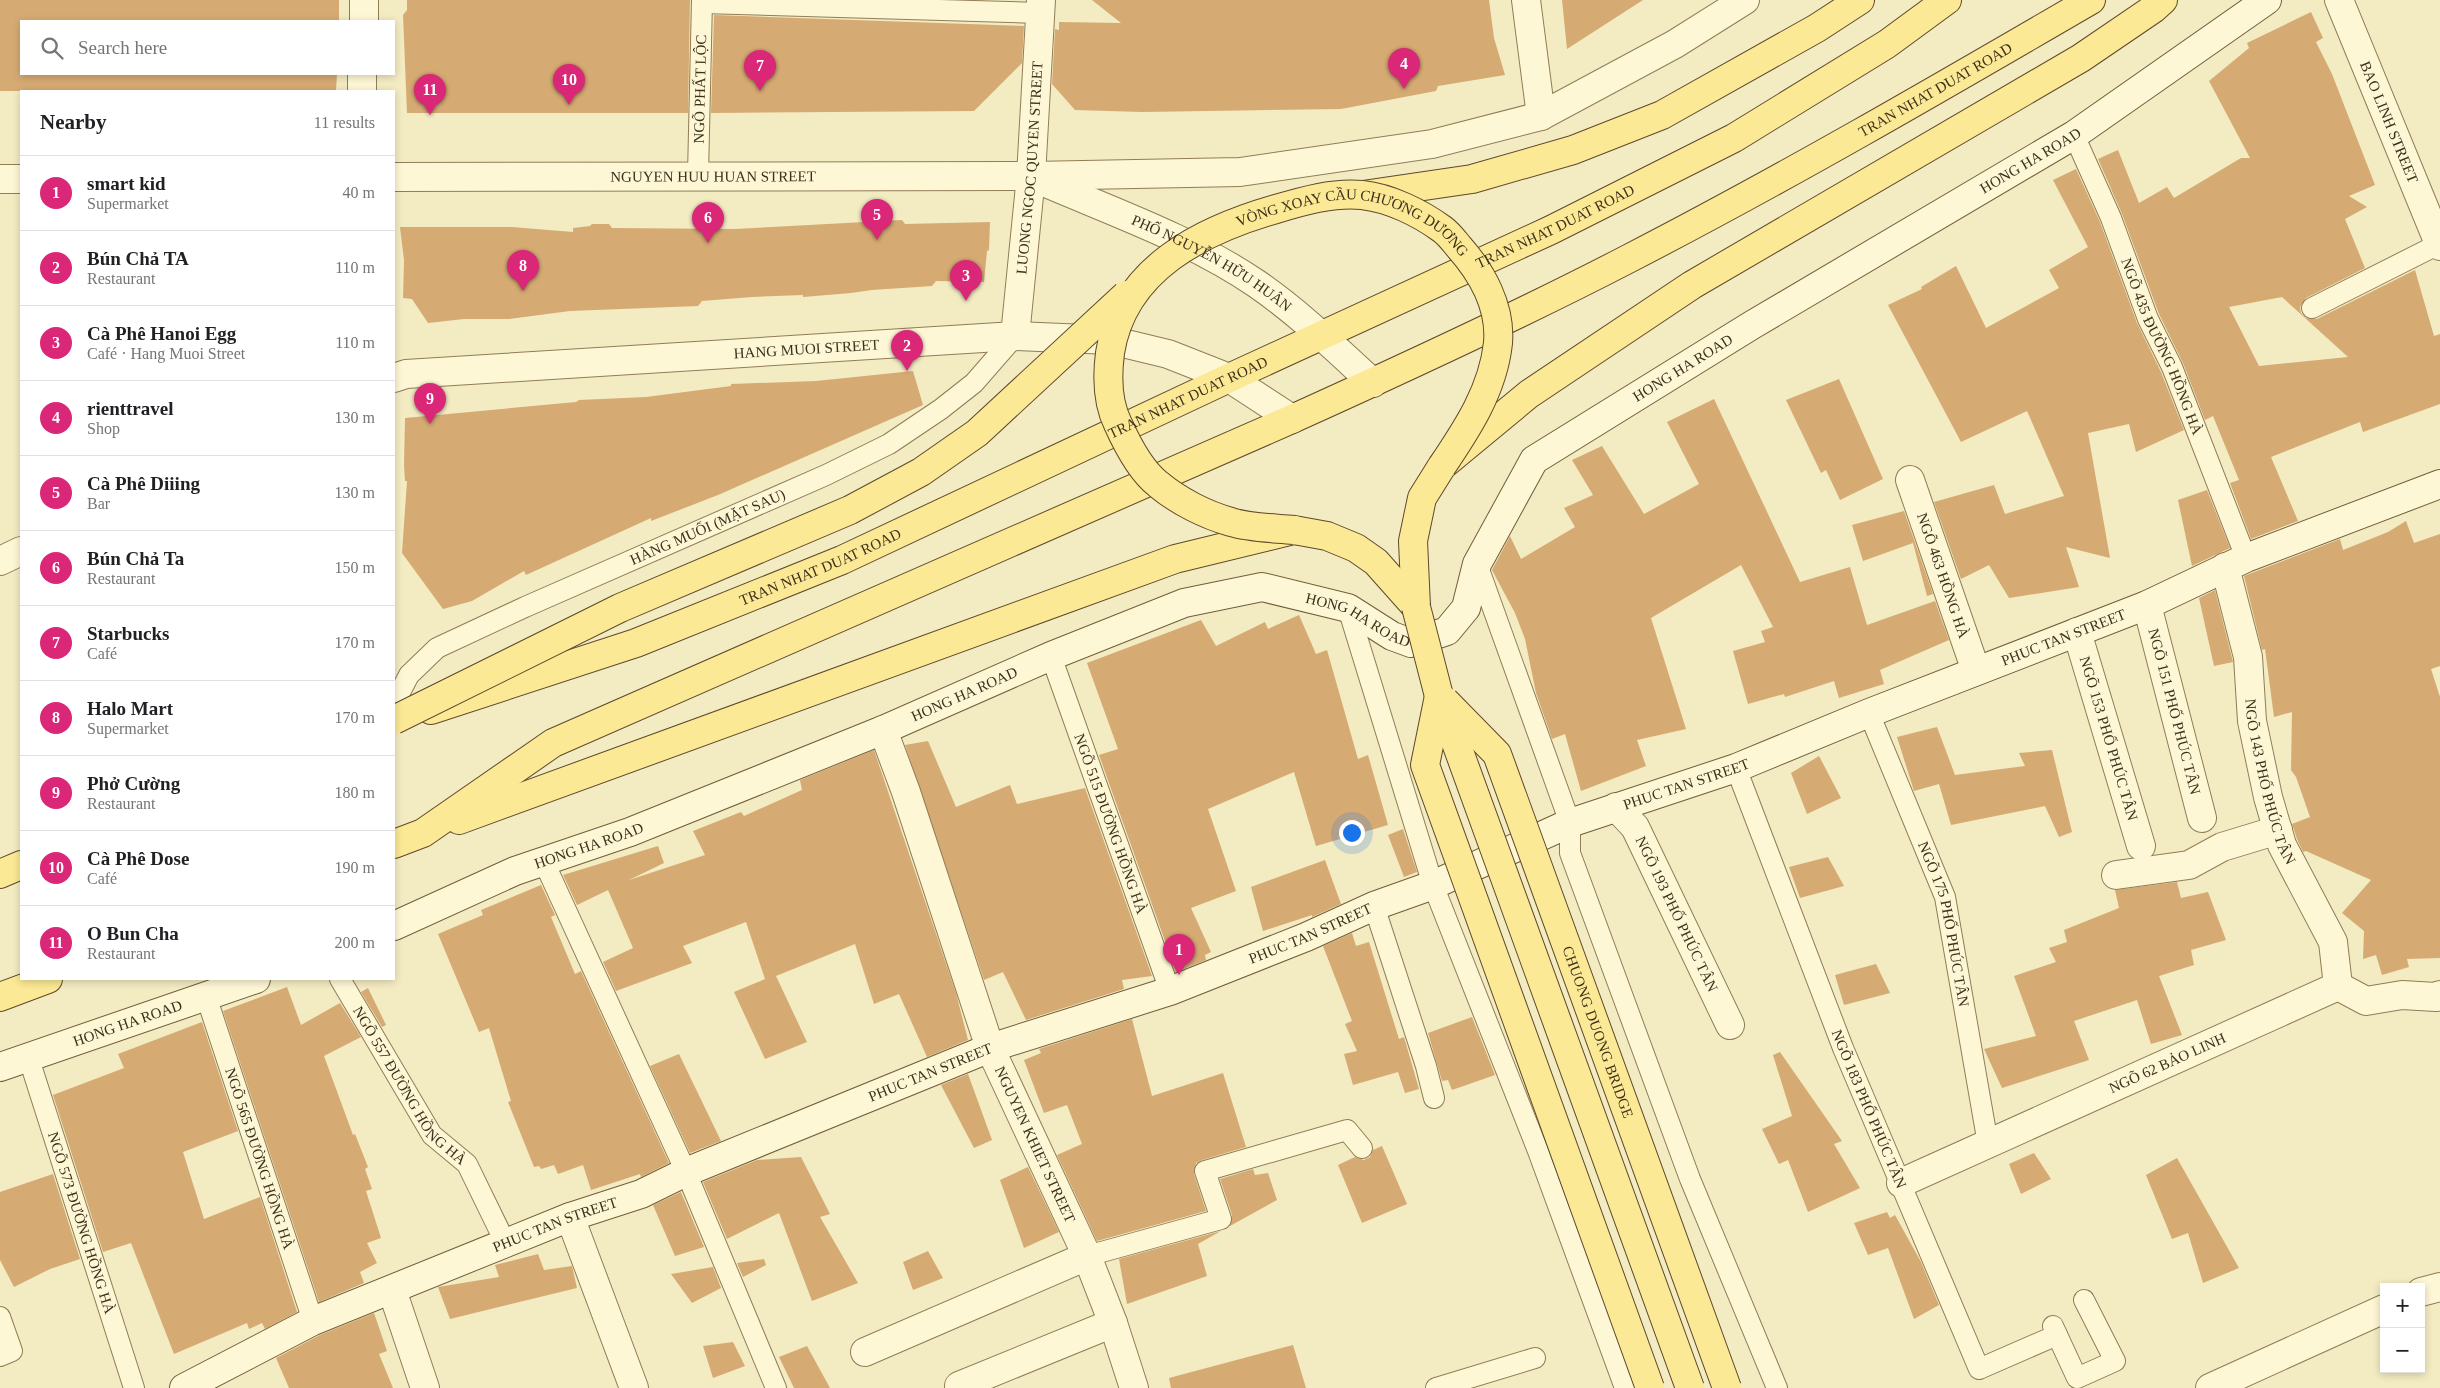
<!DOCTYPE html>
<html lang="en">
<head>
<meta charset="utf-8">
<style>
  body { margin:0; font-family:Georgia,serif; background:#f2f2f2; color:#202124 }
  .controls { position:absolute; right:15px; bottom:15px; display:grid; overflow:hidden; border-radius:0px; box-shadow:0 2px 8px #0003 }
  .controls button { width:45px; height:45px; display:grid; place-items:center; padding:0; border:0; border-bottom:1px solid #e0e0e0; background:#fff; color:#202124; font:25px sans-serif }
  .you { position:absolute; left:1351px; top:832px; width:18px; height:18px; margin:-12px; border:4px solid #fff; border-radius:50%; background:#1a73e8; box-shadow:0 0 0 8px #1a73e833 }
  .badge { display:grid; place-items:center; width:32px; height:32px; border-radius:50%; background:#db2777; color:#fff; font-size:16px; font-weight:700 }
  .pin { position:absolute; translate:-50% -41px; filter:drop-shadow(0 1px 2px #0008) }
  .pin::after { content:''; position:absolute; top:26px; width:18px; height:15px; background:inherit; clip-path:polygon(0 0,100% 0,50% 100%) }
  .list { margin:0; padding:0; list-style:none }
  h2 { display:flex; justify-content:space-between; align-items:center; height:65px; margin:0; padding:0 20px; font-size:21px }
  h2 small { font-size:16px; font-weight:400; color:#757577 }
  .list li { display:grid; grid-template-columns:32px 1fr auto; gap:15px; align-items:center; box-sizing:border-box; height:75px; padding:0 20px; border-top:1px solid #e0e0e0 }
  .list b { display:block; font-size:19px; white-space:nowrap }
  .list p { margin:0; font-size:16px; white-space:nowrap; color:#757577 }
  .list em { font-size:16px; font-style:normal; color:#757577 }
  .icon { flex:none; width:28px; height:28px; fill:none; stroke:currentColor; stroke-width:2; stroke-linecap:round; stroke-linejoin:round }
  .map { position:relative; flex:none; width:2440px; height:1388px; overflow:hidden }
  .search { position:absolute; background:#fff; box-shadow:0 2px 8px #0003; left:20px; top:20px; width:375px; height:55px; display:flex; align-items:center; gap:12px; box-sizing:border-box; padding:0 18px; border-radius:0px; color:#757577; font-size:19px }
  .panel { position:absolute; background:#fff; box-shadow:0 2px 8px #0003; left:20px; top:90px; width:375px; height:890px; border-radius:0px }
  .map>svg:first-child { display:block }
  .building { fill:#d6aa73; fill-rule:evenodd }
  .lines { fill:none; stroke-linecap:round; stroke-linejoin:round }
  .lane-casing { stroke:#907d56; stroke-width:22 }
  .street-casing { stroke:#907d56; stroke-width:30 }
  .secondary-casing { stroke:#725d39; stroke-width:30 }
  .primary-casing { stroke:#5d492b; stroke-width:30 }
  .lane { stroke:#fdf7d6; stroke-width:20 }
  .street { stroke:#fdf7d6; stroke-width:28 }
  .secondary { stroke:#fdf7d6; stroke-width:28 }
  .primary { stroke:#fbe995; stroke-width:28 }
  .primary-bridge-casing { stroke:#5d492b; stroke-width:30; stroke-linecap:butt }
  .primary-bridge { stroke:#fbe995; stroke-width:28 }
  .labels { text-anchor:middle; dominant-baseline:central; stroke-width:4; stroke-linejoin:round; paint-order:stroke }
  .street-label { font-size:15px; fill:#3e311c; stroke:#faf4d2 }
</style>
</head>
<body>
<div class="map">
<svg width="2440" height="1388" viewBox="0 0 2440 1388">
  <rect width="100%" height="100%" fill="#f3ebc2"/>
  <path class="building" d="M0,0H339V21H21V74H337L336,91H0Z
    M407,0H690L688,113H407L403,15L407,10Z
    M1092,0H1489L1494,38L1505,75L1438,86L1436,91L1341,109L1142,112L1075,110L1052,84L1055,29L1059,30V22L1121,23Z
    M1562,0H1643L1567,49Z
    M2311,12L2323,38L2316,42L2332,74L2375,185L2349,196L2367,207L2345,219L2365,268L2306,298L2300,307L2301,313L2306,318L2317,319L2415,270L2434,336L2440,334V404L2363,432L2360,422L2271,457L2298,521L2251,539L2230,483L2239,480L2213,416L2205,420L2183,363L2159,314L2122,214L2098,159L2118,150L2139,203L2167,187L2174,198L2241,158H2250L2209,81L2249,48L2247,43ZM2282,297L2348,357L2259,366L2229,307Z
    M714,15L1024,26L1022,63L974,111L711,113Z
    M2076,169L2100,222L2137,323L2161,372L2184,430L2136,452L2129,424L2088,433L2110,558L2066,547L2079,587L2009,598L1989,565L1961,579L1934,502L1994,485L2005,514L2064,496L2027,411L1961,442L1888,305L1922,289L1921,287L1956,266L1986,328L2059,288L2049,270L2088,247L2053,180Z
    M902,220L905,224L990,222L989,250L987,251L984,282L936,281L932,286L872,290L851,293L803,297V295L752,297L702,301L698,306L570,311L509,319H464L428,323L412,299L403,298L404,260L400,227H512L573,232V228L590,226L592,224H609L612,228L735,229Z
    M913,371L923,405L718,495L651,521V518L526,575L524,571L472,601L443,609L402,553L407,481H405L404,465L405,418L576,402L579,400L646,397L731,386V384L816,381Z
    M1839,379L1883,479L1840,500L1826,470L1821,473L1786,400Z
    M1714,399L1800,582L1850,567L1867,625L1935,601L1949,640L1880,670L1884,684L1839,698L1834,681L1785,697L1784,694L1748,704L1733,651L1765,642L1761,631L1773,627L1741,565L1651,618L1686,729L1637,740L1646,766L1581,791L1565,734L1552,739L1536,693L1525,639L1515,613L1492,570L1510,536L1521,559L1575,527L1564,508L1593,495L1572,460L1602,446L1644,514L1699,484L1667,422Z
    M2207,490L2230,548L2192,566L2178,500Z
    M1904,511L1933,594L1927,596L1913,543L1863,561L1852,525Z
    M2406,521L2414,543L2440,534V666L2431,669L2440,697V958L2407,959L2409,967L2382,975L2376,955L2363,959L2364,931L2342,913L2371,880L2306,851L2303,852L2297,839L2292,824L2310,817L2296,777L2291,770L2292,712L2274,717L2265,649L2262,650L2244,576L2340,539L2343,550L2388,532Z
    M2215,590L2233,662L2214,666L2199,598Z
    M1299,615L1316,654L1327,650L1358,759L1368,755L1388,825L1316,846L1294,772L1208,809L1236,891L1191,908L1211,952L1205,955L1206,960L1176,972L1099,755L1118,749L1087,663L1201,620L1216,646L1265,622L1268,629Z
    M1937,727L1955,775L2025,766L2019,753L2052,750L2072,832L2059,837L2045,806L1951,825L1939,784L1914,791L1897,737Z
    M928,741L956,807L1010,785L1017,804L1085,788L1152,976L1122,980L1124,989L1026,1020L1003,972L984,980L905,745Z
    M874,750L956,993L968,1040L927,1057L899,994L874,1004L855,944L776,976L807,1042L765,1059L734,992L765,979L746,922L683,946L692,963L616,991L603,962L633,948L608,890L577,905L563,875L658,846L664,863L629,880L705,855L693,831L741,812L744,816L802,790L800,780Z
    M1819,756L1841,798L1807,814L1791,773Z
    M1403,829L1417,872L1404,877L1388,835Z
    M1828,857L1844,886L1800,898L1789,867Z
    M1325,860L1341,904L1312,917V915L1263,931L1251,887Z
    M2177,882L2181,898L2208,892L2226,940L2191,950L2194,965L2159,976L2182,1035L2151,1044L2137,1000L2074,1021L2089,1060L2002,1088L1984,1049L2036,1036L2014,976L2056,962L2049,948L2067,942L2064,930L2119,908L2115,890Z
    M541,885L555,915L551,917L575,974L581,971L669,1163L641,1177L640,1174L591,1190L583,1165L558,1174L554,1165L541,1169L539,1166L534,1167L508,1102L511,1101L489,1028L479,1032L438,934L483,915L481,910Z
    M1352,933L1356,946L1369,942L1399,1039L1404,1037L1419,1089L1405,1093L1398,1072L1353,1085L1344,1054L1357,1051L1345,1024L1352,1021L1323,946Z
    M1876,964L1890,993L1844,1005L1835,975Z
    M287,987L301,1025L340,1003L361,1037L324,1056L353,1135L355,1134L368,1167L365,1169L372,1189L366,1191L381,1238L367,1243L377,1263L360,1272L364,1283L319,1302L223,1011Z
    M368,988L386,1025L382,1027L361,992Z
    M1472,1017L1495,1075L1452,1090L1448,1080L1442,1081L1428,1033Z
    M201,1019L238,1131L183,1152L204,1219L260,1197L297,1312L265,1329L262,1323L249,1329L247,1323L174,1354L131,1243L103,1252L53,1095L124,1068L118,1054L202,1022Z
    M1132,1019L1152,1096L1223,1073L1246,1147L1202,1160L1196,1163L1194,1174L1206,1211L1097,1241L1057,1155L1082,1144L1067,1105L1044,1113L1024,1060L1041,1053L1039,1049Z
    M1780,1052L1842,1141L1834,1144L1860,1188L1808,1212L1788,1160L1779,1164L1762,1129L1792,1116L1773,1055Z
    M679,1054L721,1141L690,1153L650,1066Z
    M968,1074L992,1140L974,1148L941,1085Z
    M1382,1146L1407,1204L1362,1223L1338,1165L1355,1157L1364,1160L1370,1157L1373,1150Z
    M2034,1153L2051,1179L2021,1194L2009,1164Z
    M801,1157L830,1214L820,1217L858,1283L812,1301L779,1213L727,1239L703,1182L757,1160Z
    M2177,1158L2239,1268L2203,1283L2188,1233L2172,1239L2146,1175Z
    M1028,1167L1059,1232L1024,1248L1000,1180Z
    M1253,1169L1255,1175L1268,1173L1277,1200L1230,1226L1232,1215L1220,1179Z
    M53,1174L80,1259L50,1269L14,1287L0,1260V1192Z
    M681,1192L704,1247L675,1256L653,1205Z
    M1887,1212L1890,1218L1895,1215L1921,1262L1939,1305L1914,1319L1888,1248L1868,1255L1854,1223Z
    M1221,1231L1198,1244L1207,1276L1127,1304L1119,1259Z
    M928,1251L943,1278L913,1290L903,1262Z
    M538,1254L544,1270L572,1266L577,1288L450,1319L438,1287L499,1277L495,1265Z
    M764,1259L766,1265L743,1277L737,1263Z
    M713,1267L721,1288L692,1303L671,1274Z
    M374,1313L387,1351L379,1354L393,1388H289L276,1358L320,1335Z
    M733,1342L745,1366L713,1378L703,1346Z
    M1293,1345L1306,1388H1171L1169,1378Z
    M807,1346L830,1388H794L779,1357Z"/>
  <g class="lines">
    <defs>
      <g id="lane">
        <path d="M702,3L1040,13"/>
        <path id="s1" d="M2074,135L2111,218L2148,319L2172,367L2246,558"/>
        <path id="s2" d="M698,175L702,0"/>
        <path d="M2312,308L2439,244"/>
        <path d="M1477,564L1570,823V853L1690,1179L1777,1388"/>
        <path d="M1348,608L1433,885L1538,1151L1625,1388"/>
        <path id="s3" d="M1051,656L1170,991"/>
        <path id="s4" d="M394,704L409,675L437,648L525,607L826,475L889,444L941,409L974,383L1015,336"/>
        <path id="s5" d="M1869,713L1945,897L1988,1144"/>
        <path id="s6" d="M1736,768L1843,1048L1979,1369L2057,1335"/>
        <path d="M544,862L686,1172L776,1388"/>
        <path d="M1374,906L1426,1066L1434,1098"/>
        <path id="s7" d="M340,979L432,1135L467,1164L506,1244"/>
        <path id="s8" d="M206,996L313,1321"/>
        <path id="s9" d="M29,1059L134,1388"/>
        <path d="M1087,1256L1221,1219L1205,1171L1347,1130L1362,1148"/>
        <path d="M0,1317L12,1351L0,1356"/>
        <path d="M2053,1326L2077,1378L2115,1361L2084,1300"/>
        <path d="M1436,1388L1535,1358"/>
      </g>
      <g id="street">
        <path d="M1526,0L1541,116"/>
        <path id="s10" d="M2339,0L2440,246"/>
        <path d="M364,21V0"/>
        <path d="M362,91V74"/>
        <path id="s11" d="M394,177L1031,176L1240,172L1432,144L1541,116L1675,44L1745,0"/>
        <path d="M0,179H21"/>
        <path id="s12" d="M1039,180C1113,212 1191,239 1257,284C1299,313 1336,349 1373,383"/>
        <path id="s13" d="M1015,336L1031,176L1041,0"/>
        <path id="s14" d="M394,378L406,374L1015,336L1110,340L1168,354L1229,378L1292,419"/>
        <path id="s15" d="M1910,480L1976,671"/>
        <path d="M0,561L21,551"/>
        <path id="s16" d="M2225,567L2248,657L2252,721L2268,797L2282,845L2333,942L2338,986"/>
        <path id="s17" d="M2147,605L2202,818"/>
        <path id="s18" d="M2077,632L2141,846"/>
        <path id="s19" d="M883,730L906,792L990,1048L1087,1256L1113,1323L1134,1388"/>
        <path id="s20" d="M1616,807L1635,827L1730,1025"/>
        <path d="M2116,875L2189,865L2222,847L2278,830"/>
        <path id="s21" d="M1901,1183L2338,986L2366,1001L2402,995L2436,997L2440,995"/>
        <path d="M570,1217L634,1388"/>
        <path d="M392,1290L425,1388"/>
        <path d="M2421,1292L2440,1287"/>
        <path d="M865,1352L1087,1256"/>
        <path d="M959,1388V1386L1113,1323"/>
        <path d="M2210,1388L2384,1309"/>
      </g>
      <g id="secondary">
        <path id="s22" d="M394,926L515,871L630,832L883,730L1051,656L1184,603L1262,587L1348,608L1392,636L1411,643L1447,631L1466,608L1477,564L1534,460L1752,325L2074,135L2267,0"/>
        <path id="s23" d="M0,1067L256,979"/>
        <path id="s24" d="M184,1388L313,1321L570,1217L641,1194L686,1172L990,1048L1170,991L1306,937L1374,906L1433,885L1570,823L1736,768L1869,713L2147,605L2246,558L2440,484"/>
      </g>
      <g id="primary">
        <path d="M1363,195L1472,179L1573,150L1662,115L1817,28L1860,0"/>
        <path d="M1416,607L1413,541L1422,498L1442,466L1529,394L1692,285L2081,58L2153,9L2163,0"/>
        <path id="s25" d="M431,710L636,643L842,560L1229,378L1551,230L1734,138L1887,44L1947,0"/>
        <path d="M459,820L1175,559L1294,530L1327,536L1356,548L1376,562L1416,607"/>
        <path id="s26" d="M394,844L423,833L553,743L1292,419C1405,368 1518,316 1628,259C1785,178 1938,89 2091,0"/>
        <path d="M0,874L21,865"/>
        <path d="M0,997L48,979"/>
      </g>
    </defs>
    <use href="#lane" class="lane-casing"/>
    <use href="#street" class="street-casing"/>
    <use href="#secondary" class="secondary-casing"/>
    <use href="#primary" class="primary-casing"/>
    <use href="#lane" class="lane"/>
    <use href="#street" class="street"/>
    <use href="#secondary" class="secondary"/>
    <use href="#primary" class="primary"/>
    <defs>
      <g id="primary-bridge">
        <path id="s27" d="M1294,530C1274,528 1250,528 1231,522C1206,515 1178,501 1158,484C1140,470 1127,444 1118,424C1107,402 1107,376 1110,353C1123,268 1203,230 1276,209C1303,201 1334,192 1362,195C1390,198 1420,213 1442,229C1449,234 1454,241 1459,247C1482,273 1501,307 1498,343C1493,390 1467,429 1442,466"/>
        <path d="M1416,607L1439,696L1690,1388"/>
        <path d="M1439,696L1425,765L1650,1388"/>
        <path id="s28" d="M1445,701L1497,754L1727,1388"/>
        <path d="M394,720L620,608L850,510L921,472L977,433L1126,295"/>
      </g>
    </defs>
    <use href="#primary-bridge" class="primary-bridge-casing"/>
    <use href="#primary-bridge" class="primary-bridge"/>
  </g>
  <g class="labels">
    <g class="street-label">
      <text stroke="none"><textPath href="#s2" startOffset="86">NGÕ PHẤT LỘC</textPath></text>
      <text stroke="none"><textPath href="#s26" startOffset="1719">TRAN NHAT DUAT ROAD</textPath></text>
      <text stroke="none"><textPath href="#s10" startOffset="132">BAO LINH STREET</textPath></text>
      <text stroke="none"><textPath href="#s22" startOffset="1906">HONG HA ROAD</textPath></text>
      <text stroke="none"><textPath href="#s13" startOffset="169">LUONG NGOC QUYEN STREET</textPath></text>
      <text stroke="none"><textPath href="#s11" startOffset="319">NGUYEN HUU HUAN STREET</textPath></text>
      <text stroke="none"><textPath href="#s25" startOffset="1225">TRAN NHAT DUAT ROAD</textPath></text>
      <text stroke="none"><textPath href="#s27" startOffset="609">VÒNG XOAY CẦU CHƯƠNG DƯƠNG</textPath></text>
      <text stroke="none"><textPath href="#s12" startOffset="192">PHỐ NGUYỄN HỮU HUÂN</textPath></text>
      <text stroke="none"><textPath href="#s1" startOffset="229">NGÕ 435 ĐƯỜNG HỒNG HÀ</textPath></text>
      <text stroke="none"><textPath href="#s14" startOffset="414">HANG MUOI STREET</textPath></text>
      <text stroke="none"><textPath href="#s22" startOffset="1501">HONG HA ROAD</textPath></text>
      <text stroke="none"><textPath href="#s25" startOffset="820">TRAN NHAT DUAT ROAD</textPath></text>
      <text stroke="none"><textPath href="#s4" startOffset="368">HÀNG MUỐI (MẶT SAU)</textPath></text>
      <text stroke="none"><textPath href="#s25" startOffset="415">TRAN NHAT DUAT ROAD</textPath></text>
      <text stroke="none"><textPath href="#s15" startOffset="101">NGÕ 463 HỒNG HÀ</textPath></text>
      <text stroke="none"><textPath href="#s22" startOffset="1036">HONG HA ROAD</textPath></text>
      <text stroke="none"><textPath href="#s24" startOffset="2026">PHUC TAN STREET</textPath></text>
      <text stroke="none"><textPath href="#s22" startOffset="616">HONG HA ROAD</textPath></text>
      <text stroke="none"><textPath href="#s17" startOffset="110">NGÕ 151 PHỐ PHÚC TÂN</textPath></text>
      <text stroke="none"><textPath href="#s18" startOffset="111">NGÕ 153 PHỐ PHÚC TÂN</textPath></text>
      <text stroke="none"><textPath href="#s16" startOffset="220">NGÕ 143 PHỐ PHÚC TÂN</textPath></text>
      <text stroke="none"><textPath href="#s24" startOffset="1621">PHUC TAN STREET</textPath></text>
      <text stroke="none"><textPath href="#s3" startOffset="178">NGÕ 515 ĐƯỜNG HỒNG HÀ</textPath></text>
      <text stroke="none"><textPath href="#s22" startOffset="211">HONG HA ROAD</textPath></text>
      <text stroke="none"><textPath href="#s20" startOffset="124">NGÕ 193 PHỐ PHÚC TÂN</textPath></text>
      <text stroke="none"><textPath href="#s5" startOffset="225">NGÕ 175 PHỐ PHÚC TÂN</textPath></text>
      <text stroke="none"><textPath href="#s24" startOffset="1216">PHUC TAN STREET</textPath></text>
      <text stroke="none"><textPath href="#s23" startOffset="135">HONG HA ROAD</textPath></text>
      <text stroke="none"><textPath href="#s28" startOffset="370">CHUONG DUONG BRIDGE</textPath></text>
      <text stroke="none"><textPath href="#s21" startOffset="292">NGÕ 62 BẢO LINH</textPath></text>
      <text stroke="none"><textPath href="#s24" startOffset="811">PHUC TAN STREET</textPath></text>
      <text stroke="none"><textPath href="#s7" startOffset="128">NGÕ 557 ĐƯỜNG HỒNG HÀ</textPath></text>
      <text stroke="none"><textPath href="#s6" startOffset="366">NGÕ 183 PHỐ PHÚC TÂN</textPath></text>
      <text stroke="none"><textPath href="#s19" startOffset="442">NGUYEN KHIET STREET</textPath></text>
      <text stroke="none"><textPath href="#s8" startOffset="171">NGÕ 565 ĐƯỜNG HỒNG HÀ</textPath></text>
      <text stroke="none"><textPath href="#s9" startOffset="172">NGÕ 573 ĐƯỜNG HỒNG HÀ</textPath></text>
      <text stroke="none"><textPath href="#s24" startOffset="406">PHUC TAN STREET</textPath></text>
    </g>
  </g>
</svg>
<div class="controls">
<button>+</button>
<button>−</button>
</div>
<div class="you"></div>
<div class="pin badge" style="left:1179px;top:975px">1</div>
<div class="pin badge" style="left:907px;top:371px">2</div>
<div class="pin badge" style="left:966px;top:301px">3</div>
<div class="pin badge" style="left:1404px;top:89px">4</div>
<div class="pin badge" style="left:877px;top:240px">5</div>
<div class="pin badge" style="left:708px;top:243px">6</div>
<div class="pin badge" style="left:760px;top:91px">7</div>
<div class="pin badge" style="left:523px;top:291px">8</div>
<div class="pin badge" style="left:430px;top:424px">9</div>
<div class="pin badge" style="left:569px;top:105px">10</div>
<div class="pin badge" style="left:430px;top:115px">11</div>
<div class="search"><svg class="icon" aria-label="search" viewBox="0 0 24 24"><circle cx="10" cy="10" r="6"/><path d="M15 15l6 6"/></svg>Search here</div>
<section class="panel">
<h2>Nearby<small>11 results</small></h2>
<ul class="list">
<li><span class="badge">1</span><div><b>smart kid</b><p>Supermarket</p></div><em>40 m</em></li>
<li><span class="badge">2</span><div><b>Bún Chả TA</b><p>Restaurant</p></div><em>110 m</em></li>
<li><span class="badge">3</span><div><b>Cà Phê Hanoi Egg</b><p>Café · Hang Muoi Street</p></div><em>110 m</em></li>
<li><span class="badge">4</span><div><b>rienttravel</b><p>Shop</p></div><em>130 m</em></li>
<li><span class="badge">5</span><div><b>Cà Phê Diiing</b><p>Bar</p></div><em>130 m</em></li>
<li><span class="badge">6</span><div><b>Bún Chả Ta</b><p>Restaurant</p></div><em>150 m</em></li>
<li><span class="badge">7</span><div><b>Starbucks</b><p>Café</p></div><em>170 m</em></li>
<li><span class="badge">8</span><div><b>Halo Mart</b><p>Supermarket</p></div><em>170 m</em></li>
<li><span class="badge">9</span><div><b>Phở Cường</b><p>Restaurant</p></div><em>180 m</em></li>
<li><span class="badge">10</span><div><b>Cà Phê Dose</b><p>Café</p></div><em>190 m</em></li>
<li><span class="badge">11</span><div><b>O Bun Cha</b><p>Restaurant</p></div><em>200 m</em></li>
</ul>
</section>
</div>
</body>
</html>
